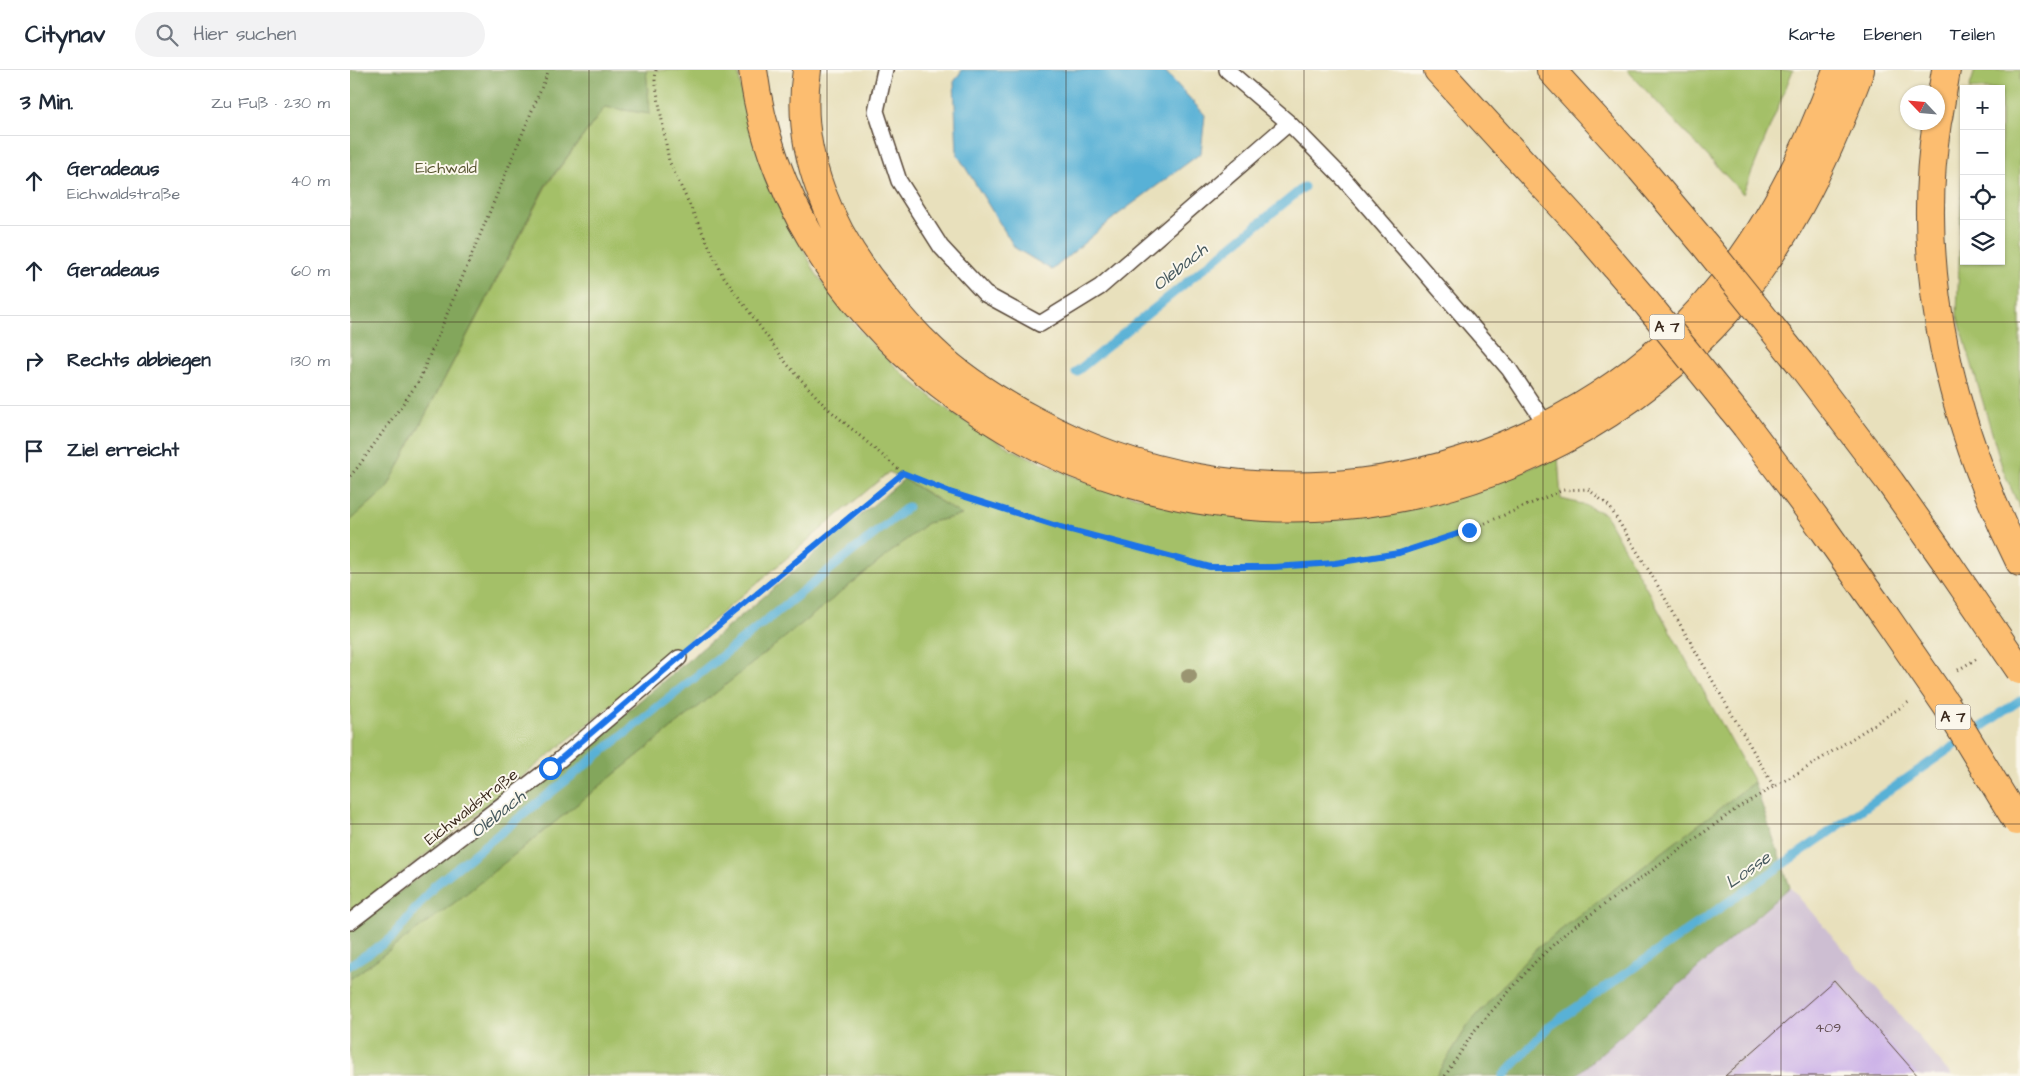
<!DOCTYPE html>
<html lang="de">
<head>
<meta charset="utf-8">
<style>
  body { margin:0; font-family:"Architects Daughter",sans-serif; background:#f2f2f3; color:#1f2937 }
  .controls { position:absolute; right:15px; top:15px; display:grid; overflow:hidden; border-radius:0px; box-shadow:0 1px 4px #0004 }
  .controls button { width:45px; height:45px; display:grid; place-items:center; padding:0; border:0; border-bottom:1px solid #e0e1e3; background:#fff; color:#1f2937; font:25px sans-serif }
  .compass { position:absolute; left:1550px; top:15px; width:45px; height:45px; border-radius:50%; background:#fff; box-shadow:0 1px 4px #0004; rotate:296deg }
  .stop { position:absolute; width:15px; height:15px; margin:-11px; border:4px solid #1a73e8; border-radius:50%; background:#fff }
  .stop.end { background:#1a73e8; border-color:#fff; box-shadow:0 1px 5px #0008 }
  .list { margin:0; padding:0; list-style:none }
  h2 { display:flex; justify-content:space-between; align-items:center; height:65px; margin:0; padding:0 20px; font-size:21px }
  h2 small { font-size:16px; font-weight:400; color:#747a83 }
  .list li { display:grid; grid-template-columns:32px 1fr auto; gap:15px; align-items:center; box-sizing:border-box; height:90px; padding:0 20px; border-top:1px solid #e0e1e3 }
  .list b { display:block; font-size:19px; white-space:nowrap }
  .list p { margin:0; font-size:16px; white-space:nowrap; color:#747a83 }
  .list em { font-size:16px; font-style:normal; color:#747a83 }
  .icon { flex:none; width:28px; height:28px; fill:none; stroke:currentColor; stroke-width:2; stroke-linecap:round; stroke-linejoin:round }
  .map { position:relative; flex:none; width:1670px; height:1006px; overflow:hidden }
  header { display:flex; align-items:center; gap:30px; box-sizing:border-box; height:70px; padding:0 25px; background:#fff; border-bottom:1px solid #e0e1e3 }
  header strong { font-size:24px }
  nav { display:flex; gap:28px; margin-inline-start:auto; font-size:18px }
  .search { width:350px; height:45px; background:#f2f2f3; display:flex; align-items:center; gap:12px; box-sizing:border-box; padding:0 18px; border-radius:28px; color:#747a83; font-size:19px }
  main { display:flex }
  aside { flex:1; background:#fff }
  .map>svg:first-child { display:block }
  .industrial { fill:#cdbed2 }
  .green { fill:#a4c067; stroke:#707542 }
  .forest { fill:#83a65c; stroke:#5f683d }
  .water { fill:#59b1d6; stroke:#4a6e7a }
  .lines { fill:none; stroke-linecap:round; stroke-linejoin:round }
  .stream { stroke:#59b1d6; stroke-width:9 }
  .building { fill:#cdb4e8 }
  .lane-casing { stroke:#554536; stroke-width:18 }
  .highway-casing { stroke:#554536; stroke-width:30 }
  .path { stroke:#554536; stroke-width:3; stroke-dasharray:1 4; stroke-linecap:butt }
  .lane { stroke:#fff; stroke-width:15 }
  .highway { stroke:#fcbd6f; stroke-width:28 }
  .highway-bridge-casing { stroke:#554536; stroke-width:30; stroke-linecap:butt }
  .highway-bridge { stroke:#fcbd6f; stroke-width:28 }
  .tree { fill:#9a9571 }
  .route { stroke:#1a73e8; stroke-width:6 }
  .grid { fill:none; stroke:#3b2a1e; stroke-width:1; stroke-opacity:0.55 }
  .labels { text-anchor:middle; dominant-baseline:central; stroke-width:4; stroke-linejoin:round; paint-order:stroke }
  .number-label { font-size:14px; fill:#604c50 }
  .shield { fill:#fbf7ec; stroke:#75685c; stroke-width:1 }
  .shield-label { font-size:15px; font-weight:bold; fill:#3b2a1e }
  .park-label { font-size:16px; fill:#5a5734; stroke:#fbf7ec }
  .street-label { font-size:16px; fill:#3b2a1e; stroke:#fbf7ec }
  .water-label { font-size:18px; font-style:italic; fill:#46595e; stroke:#fbf7ec }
</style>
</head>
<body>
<header>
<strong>Citynav</strong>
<div class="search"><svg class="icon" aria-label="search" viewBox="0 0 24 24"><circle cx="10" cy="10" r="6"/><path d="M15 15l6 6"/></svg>Hier suchen</div>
<nav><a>Karte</a><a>Ebenen</a><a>Teilen</a></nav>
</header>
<main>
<aside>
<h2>3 Min.<small>Zu Fuß · 230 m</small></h2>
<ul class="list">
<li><svg class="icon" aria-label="ahead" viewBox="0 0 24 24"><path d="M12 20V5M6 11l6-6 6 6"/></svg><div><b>Geradeaus</b><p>Eichwaldstraße</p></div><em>40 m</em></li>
<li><svg class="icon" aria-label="ahead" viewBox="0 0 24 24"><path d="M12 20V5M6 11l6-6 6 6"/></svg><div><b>Geradeaus</b></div><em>60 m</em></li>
<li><svg class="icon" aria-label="right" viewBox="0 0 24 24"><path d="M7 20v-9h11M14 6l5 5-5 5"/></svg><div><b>Rechts abbiegen</b></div><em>130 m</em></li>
<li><svg class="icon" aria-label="arrive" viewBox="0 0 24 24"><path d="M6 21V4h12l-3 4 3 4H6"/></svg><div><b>Ziel erreicht</b></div></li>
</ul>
</aside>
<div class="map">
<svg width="1670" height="1006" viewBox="0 0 1670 1006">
  <rect width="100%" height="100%" fill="#fbf7ec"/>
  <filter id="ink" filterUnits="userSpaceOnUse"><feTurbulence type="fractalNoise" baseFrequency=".02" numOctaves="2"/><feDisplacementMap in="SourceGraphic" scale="10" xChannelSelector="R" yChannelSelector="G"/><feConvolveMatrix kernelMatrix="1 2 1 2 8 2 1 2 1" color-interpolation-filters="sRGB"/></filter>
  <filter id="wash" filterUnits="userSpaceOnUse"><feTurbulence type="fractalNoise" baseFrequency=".0096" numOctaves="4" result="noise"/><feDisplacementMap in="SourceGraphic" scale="20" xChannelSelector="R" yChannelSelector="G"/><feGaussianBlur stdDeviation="1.12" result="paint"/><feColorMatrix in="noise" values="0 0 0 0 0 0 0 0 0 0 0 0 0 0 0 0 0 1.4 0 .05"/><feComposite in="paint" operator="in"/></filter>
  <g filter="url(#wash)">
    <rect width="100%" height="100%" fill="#e8e0bc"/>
    <path class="industrial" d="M1440,817L1602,1006H1225Z"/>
    <path class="green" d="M296,0H388L392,24L424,121L465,202L506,257L555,306L602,343L661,379L722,406L788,427L1125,420L1208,387L1211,429L1232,434L1255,444L1404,712L1186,879L1119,954L1086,1006H0V909L108,830L577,453L612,445L555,409L539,402L280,620L0,845V451L37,418L196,116L255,37L300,44Z
      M1277,0H1443L1393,124Z
      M1625,0H1670V439L1653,400L1607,244L1614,68V191H1651V19H1619Z"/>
    <path class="forest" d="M0,0H296L300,44L255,37L195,116L37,418L0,451Z
      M554,409L612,445L577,453L108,830L0,909V860L205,702Z
      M1404,712L1440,817L1225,1006H1086L1119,954L1186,879Z"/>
    <path class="water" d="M612,0H814L855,45L851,83L766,146L702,200L665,178L607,84L604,12Z"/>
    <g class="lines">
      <path class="stream" d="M726,302L954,117
        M0,895L42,868L84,816L558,437
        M1153,1006L1201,955L1670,630"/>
    </g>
    <g id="blocks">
      <path class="building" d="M1484,910L1568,1006H1375Z"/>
    </g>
  </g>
  <g filter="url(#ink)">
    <use href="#blocks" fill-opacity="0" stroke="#554536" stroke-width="1"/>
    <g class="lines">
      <defs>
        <path id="lane" d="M535,0L526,41L549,111L591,177L635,224L690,254L750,217L939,53
          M877,0L939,53L993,108L1159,299L1197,356
          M0,852L200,698L329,588"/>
        <path id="highway" d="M403,0C419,126 491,236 590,314C826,500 1156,472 1362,257C1432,185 1475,93 1510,0
          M457,0C444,83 482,165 534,227C549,246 565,264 583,281C612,309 649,332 685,351C889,462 1142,429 1315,275C1398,201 1450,102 1487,0
          M1088,0L1235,161
          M1201,0L1291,99
          M1588,48L1596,0
          M1587,52C1563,203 1603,358 1670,492
          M1450,293L1540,412L1597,493
          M1396,356L1474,460L1535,546"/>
      </defs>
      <use href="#lane" class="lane-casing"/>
      <use href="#highway" class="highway-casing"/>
      <path class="path" d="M306,0L305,10L319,91L372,204L437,294L475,336L553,403L600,422L710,457L860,497H924L985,493L1049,483L1119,460L1213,420L1238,419L1259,436L1301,504L1424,717
        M0,406L8,397L69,311L199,0
        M345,574L553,403
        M1608,600L1626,589
        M1095,1006L1125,960L1186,891L1218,861L1389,737L1458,697L1559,632"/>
      <use href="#lane" class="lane"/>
      <use href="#highway" class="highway"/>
      <defs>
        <path id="highway-bridge" d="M1291,99L1355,175L1450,293
          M1235,161L1295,231L1396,356
          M1597,493L1670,600
          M1535,546L1597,636L1667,751"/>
      </defs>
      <use href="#highway-bridge" class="highway-bridge-casing"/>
      <use href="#highway-bridge" class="highway-bridge"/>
    </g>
    <circle class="tree" cx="839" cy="606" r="8"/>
  </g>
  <g class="lines" filter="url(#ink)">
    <path class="route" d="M200,698L329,588L553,403L600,422L710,457L860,497H924L985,493L1049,483L1119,460"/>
  </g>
  <path class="grid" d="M239,0V1006M477,0V1006M716,0V1006M954,0V1006M1193,0V1006M1431,0V1006M0,252H1670M0,503H1670M0,754H1670"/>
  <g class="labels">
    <g class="number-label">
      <text x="1478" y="958">409</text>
    </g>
    <g class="shield">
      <rect x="1299.5" y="244.5" width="35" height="25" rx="4"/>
      <rect x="1585.5" y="634.5" width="35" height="25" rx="4"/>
    </g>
    <g class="shield-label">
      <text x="1317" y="257">A 7</text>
      <text x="1603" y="647">A 7</text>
    </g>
    <g class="park-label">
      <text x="96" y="98">Eichwald</text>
    </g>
    <g class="street-label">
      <text transform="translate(121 737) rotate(-38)">Eichwaldstraße</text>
    </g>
    <g class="water-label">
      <text transform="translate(830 197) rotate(-39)">Olebach</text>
      <text transform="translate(148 744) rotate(-39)">Olebach</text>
      <text transform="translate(1398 800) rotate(-35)">Losse</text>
    </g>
  </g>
</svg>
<div class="controls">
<button>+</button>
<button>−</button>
<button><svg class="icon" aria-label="locate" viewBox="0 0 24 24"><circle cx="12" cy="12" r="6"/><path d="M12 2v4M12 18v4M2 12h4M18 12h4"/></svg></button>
<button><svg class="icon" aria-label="layers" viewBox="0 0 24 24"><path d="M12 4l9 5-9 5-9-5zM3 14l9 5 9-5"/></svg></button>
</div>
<svg class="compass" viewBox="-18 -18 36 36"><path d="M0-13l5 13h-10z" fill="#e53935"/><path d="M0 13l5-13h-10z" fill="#747a83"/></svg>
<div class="stop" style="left:200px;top:698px"></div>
<div class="stop end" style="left:1119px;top:460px"></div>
</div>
</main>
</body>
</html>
